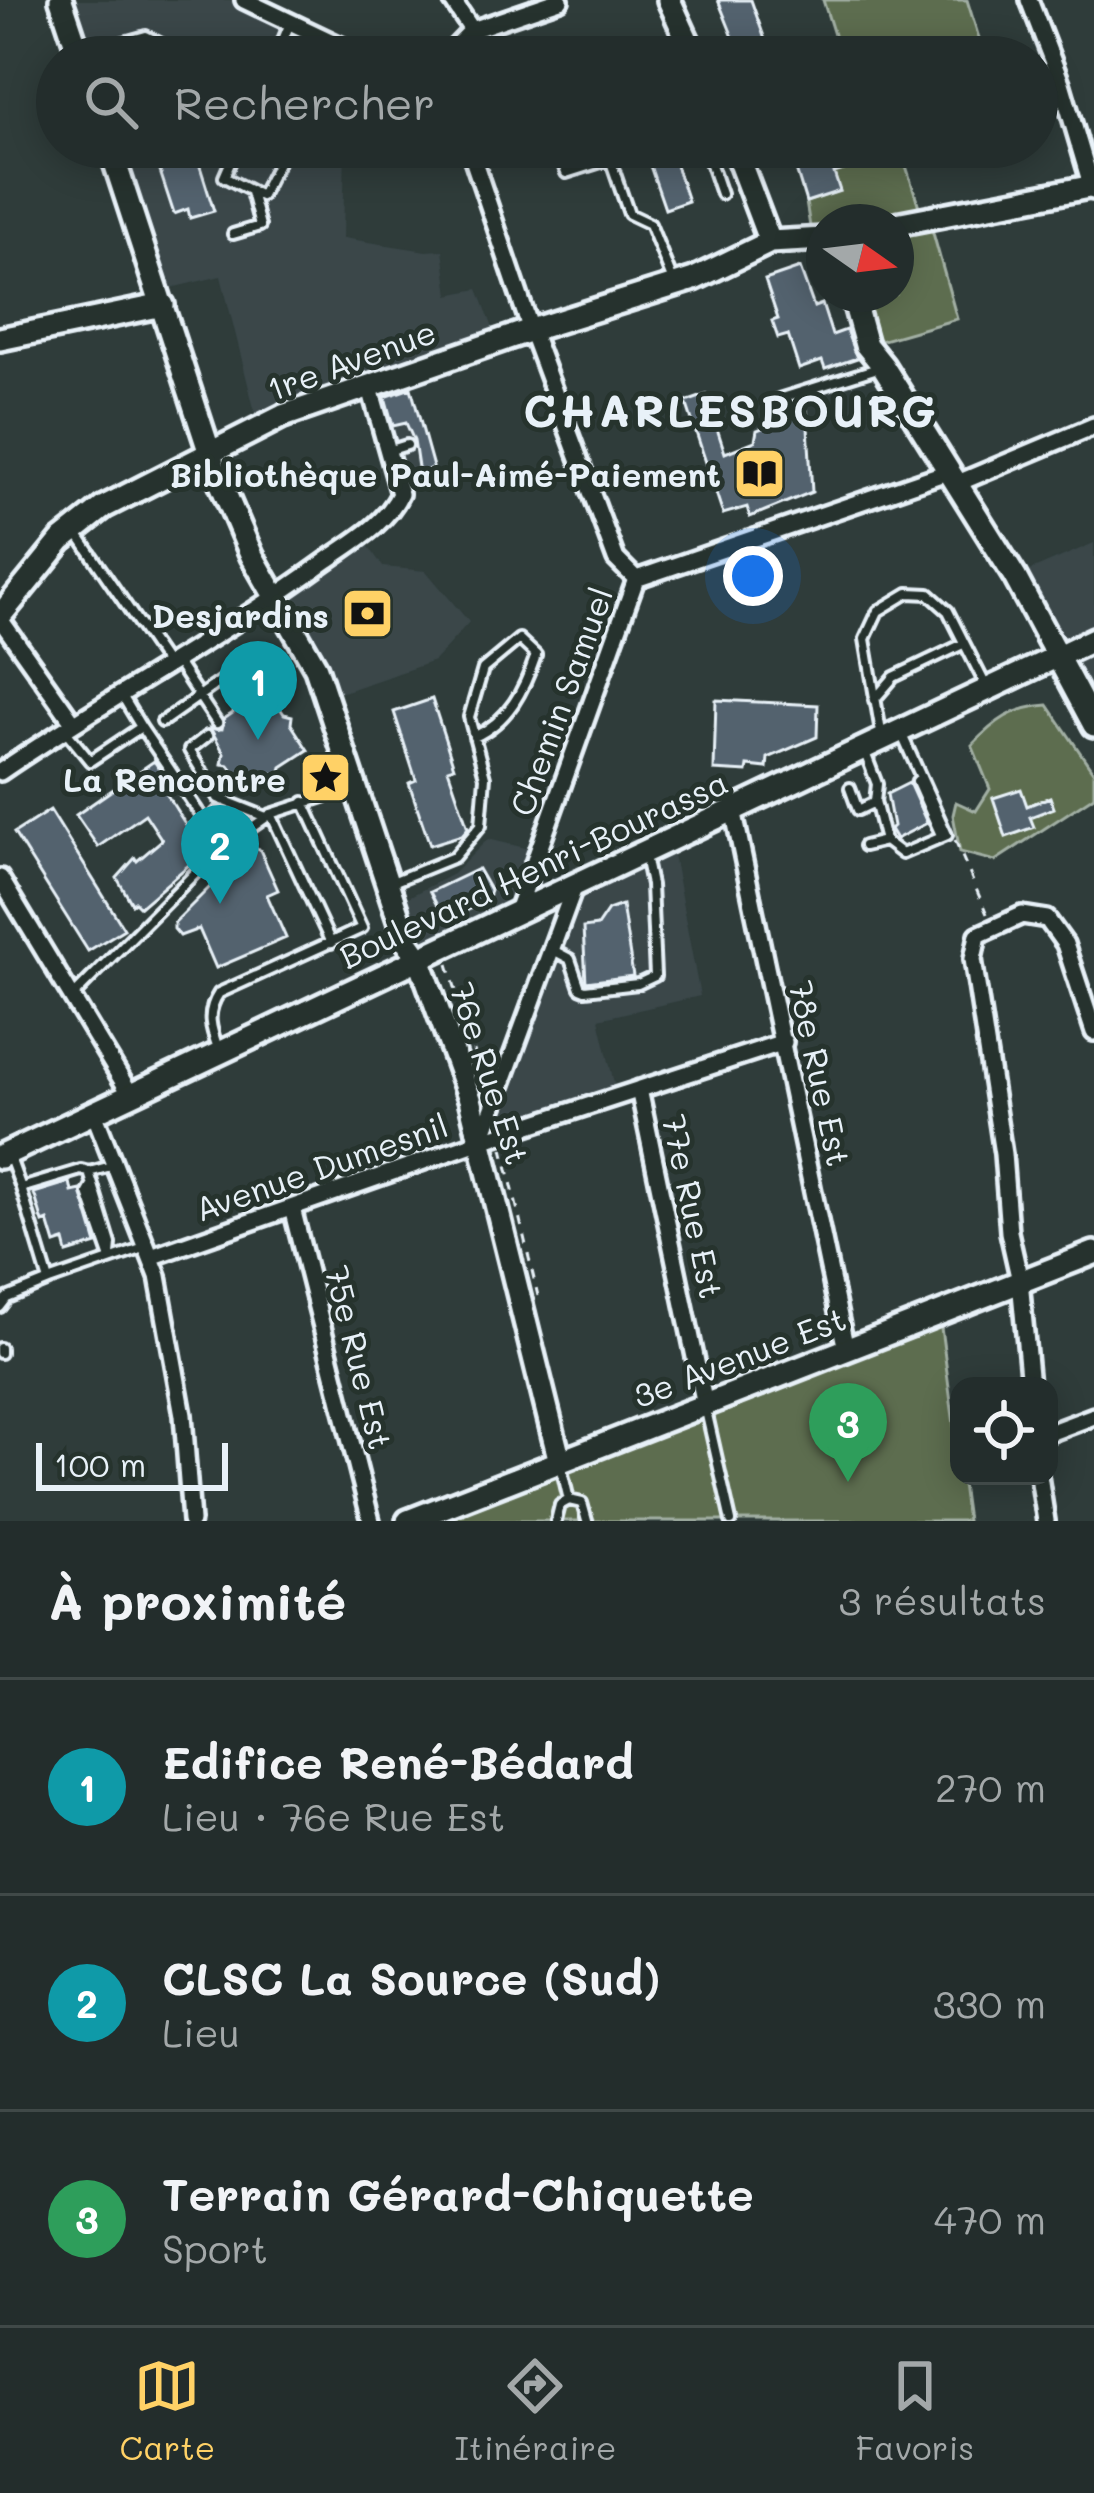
<!DOCTYPE html>
<html lang="fr">
<head>
<meta charset="utf-8">
<style>
  body { margin:0; font-family:Mali,sans-serif; background:#2f3938; color:#f1f3f6 }
  .controls { position:absolute; right:36px; bottom:36px; display:grid; overflow:hidden; border-radius:24px; box-shadow:0 6px 30px #0003 }
  .controls button { width:108px; height:108px; display:grid; place-items:center; padding:0; border:0; border-bottom:3px solid #404948; background:#232d2c; color:#f1f3f6; font:60px sans-serif }
  .compass { position:absolute; left:806px; top:204px; width:108px; height:108px; border-radius:50%; background:#232d2c; box-shadow:0 6px 30px #0003; rotate:104deg }
  .scale { position:absolute; left:36px; bottom:30px; width:192px; box-sizing:border-box; padding-left:12px; border:6px solid #e8f1f8; border-top:0; font-size:33px; line-height:42px; white-space:nowrap; color:#e8f1f8; -webkit-text-stroke:9px #26332d; paint-order:stroke }
  .you { position:absolute; left:753px; top:576px; width:42px; height:42px; margin:-30px; border:9px solid #fff; border-radius:50%; background:#1a73e8; box-shadow:0 0 0 18px #1a73e833 }
  .badge { display:grid; place-items:center; width:78px; height:78px; border-radius:50%; background:#ffd166; color:#fff; font-size:39px; font-weight:700 }
  .pin { position:absolute; translate:-50% -99px; filter:drop-shadow(0 3px 6px #0008) }
  .pin::after { content:''; position:absolute; top:63px; width:42px; height:36px; background:inherit; clip-path:polygon(0 0,100% 0,50% 100%) }
  .list { margin:0; padding:0; list-style:none }
  h2 { display:flex; justify-content:space-between; align-items:center; height:156px; margin:0; padding:0 48px; font-size:51px }
  h2 small { font-size:39px; font-weight:400; color:#a3a8a9 }
  .list li { display:grid; grid-template-columns:78px 1fr auto; gap:36px; align-items:center; box-sizing:border-box; height:216px; padding:0 48px; border-top:3px solid #404948 }
  .list b { display:block; font-size:45px; white-space:nowrap }
  .list p { margin:0; font-size:39px; white-space:nowrap; color:#a3a8a9 }
  .list em { font-size:39px; font-style:normal; color:#a3a8a9 }
  .icon { flex:none; width:66px; height:66px; fill:none; stroke:currentColor; stroke-width:2; stroke-linecap:round; stroke-linejoin:round }
  .map { position:relative; flex:none; width:1094px; height:1521px; overflow:hidden }
  .search { position:absolute; background:#232d2c; box-shadow:0 6px 30px #0003; left:36px; right:36px; top:36px; height:132px; display:flex; align-items:center; gap:30px; box-sizing:border-box; padding:0 42px; border-radius:66px; color:#a3a8a9; font-size:45px }
  .sheet { height:804px; background:#232d2c }
  nav { display:flex; justify-content:space-around; align-items:center; box-sizing:border-box; height:168px; border-top:3px solid #404948; background:#232d2c; font-size:33px; color:#a3a8a9 }
  nav a { display:grid; justify-items:center; gap:6px }
  nav .on { color:#ffd166 }
  .map>svg:first-child { display:block }
  .built { fill:#3a474a }
  .green { fill:#5d6d4f; stroke:#a2afa4; stroke-width:3 }
  .building { fill:#52626e; stroke:#e8f1f8; stroke-width:3 }
  .lines { fill:none; stroke-linecap:round; stroke-linejoin:round }
  .lane-casing { stroke:#e8f1f8; stroke-width:16 }
  .street-casing { stroke:#e8f1f8; stroke-width:24 }
  .secondary-casing { stroke:#e8f1f8; stroke-width:30 }
  .path { stroke:#e8f1f8; stroke-width:3; stroke-dasharray:9 9; stroke-linecap:butt }
  .lane { stroke:#26332d; stroke-width:8 }
  .street { stroke:#26332d; stroke-width:15 }
  .secondary { stroke:#26332d; stroke-width:21 }
  .labels { text-anchor:middle; dominant-baseline:central; stroke-width:10; stroke-linejoin:round; paint-order:stroke }
  .street-label { font-size:33px; fill:#e8f1f8; stroke:#26332d }
  .poi-label { font-size:33px; font-weight:bold; fill:#e8f1f8; stroke:#26332d; text-anchor:end }
  .district-label { font-size:45px; font-weight:bold; letter-spacing:3px; fill:#e8f1f8; stroke:#26332d }
</style>
</head>
<body>
<div class="map">
<svg width="1094" height="1521" viewBox="0 0 1094 1521">
  <rect width="100%" height="100%" fill="#2f3c3a"/>
  <filter id="ink" filterUnits="userSpaceOnUse"><feTurbulence type="fractalNoise" baseFrequency=".00833" numOctaves="2"/><feDisplacementMap in="SourceGraphic" scale="24" xChannelSelector="R" yChannelSelector="G"/><feConvolveMatrix kernelMatrix="1 2 1 2 8 2 1 2 1" color-interpolation-filters="sRGB"/></filter>
  <g filter="url(#ink)">
    <path class="built" d="M61,0H244L346,48V57H80Z
      M110,147H345L343,238L426,251L443,250L449,295L478,289L498,341L407,375L435,474L400,494L370,388L259,428L221,276L158,291Z
      M361,535L383,567L426,571L469,622L434,661L325,698L276,597Z
      M1094,543V725L1015,577Z
      M488,839L538,851L517,911L419,958L395,904L453,874Z
      M670,839L700,996L599,1019L617,1096L481,1141L575,884Z"/>
    <path class="green" d="M823,0H967L985,57H841Z
      M850,147H900L922,216L928,215L957,319L866,345L852,294H896V222H824V239H812L806,202L839,191L834,173L847,168L841,149Z
      M1048,705L1094,773V796L995,861L960,852L953,815L956,802L976,811L990,789L972,745C995,721 1013,707 1048,705Z
      M939,1313L967,1521H408Z"/>
    <path class="building" d="M718,0H751L768,48L741,57Z
      M152,147H211L214,155L198,160L214,211L190,218L188,209L174,214Z
      M670,147L688,201L665,209L647,157Z
      M840,147L847,169L834,173L840,191L806,202L793,160Z
      M800,268L814,307L822,304L832,335L846,330L857,358L825,369L822,361L799,369L788,335L778,338L772,321L778,319L765,280Z
      M411,388L433,467L419,474L414,441L406,423L393,426L385,397Z
      M706,395L725,453L755,441L757,430L807,411L812,492L750,517L747,507L723,514L686,402Z
      M267,689L284,714L292,716L291,724L308,750L282,767L280,775L271,773L246,790L229,765L222,764L224,753L210,728L222,729L224,719L233,713L234,705L241,706Z
      M432,699L454,767L448,769L468,828L462,835L430,845L409,783L416,780L394,712Z
      M716,700L818,705L817,737L768,758L767,768L748,766L747,772L714,770Z
      M154,761L174,790L167,795L186,825L194,820L211,846L140,907L135,902L132,904L117,878L135,858L137,861L162,840L145,814L98,847L76,815Z
      M909,783L927,823L896,839L890,829L893,826L887,794Z
      M1021,789L1027,806L1050,797L1054,808L1030,817L1034,827L1006,837L993,798Z
      M50,810L124,929L88,951L14,833Z
      M252,845L260,850L278,890L267,895L286,938L216,968L199,929L180,936L174,929V923Z
      M478,869L490,890L487,901L445,921L430,892Z
      M622,905L633,976L586,982L583,928L597,926L608,910Z
      M70,1182L72,1192L81,1190L97,1244L67,1253L64,1241L55,1244L48,1221L43,1223L34,1193Z"/>
    <g class="lines">
      <defs>
        <path id="lane" d="M81,54L146,36L187,57
          M276,57L290,23
          M237,147L224,177L261,196L286,147
          M557,147L566,173L626,154
          M624,147L626,154L651,147
          M705,147L721,194
          M610,159L629,214L650,224L673,281
          M233,234L260,226L251,192
          M779,399L881,367
          M388,451L407,445
          M76,532L167,665
          M176,661L199,696L245,664
          M874,700L894,677L961,645
          M162,722L199,696L217,723
          M141,727L223,848
          M64,729L90,761L141,727L121,694
          M207,736L189,750L218,798L266,817
          M882,738L865,639L878,611L908,593L929,594L948,611L986,686
          M921,777L917,781L942,837
          M850,788L858,810L875,802L877,784L864,750
          M875,801L885,841L902,854L947,835L902,735
          M216,813L235,840
          M271,814L331,943
          M864,846L885,841
          M390,883L454,857L481,825L485,777L469,717L483,669L519,639L536,655C524,690 509,721 474,737
          M553,950L570,959L580,988L585,990L638,984L655,976L651,885L645,856
          M71,998L213,855L271,814L352,788
          M219,1051C211,1029 205,1014 219,993L362,928L304,802
          M9,1155L21,1188L81,1170L89,1172L115,1165
          M89,1172L111,1244L110,1255
          M92,1186L88,1193L110,1256
          M21,1188L49,1281L147,1247
          M0,1307L7,1298L49,1281
          M0,1348V1353
          M705,1406L731,1521
          M561,1466L569,1500
          M569,1500L582,1503L587,1521
          M556,1521L560,1505L569,1500"/>
        <path id="street" d="M244,0L364,57
          M452,0L472,30
          M1029,0L1061,83L1093,191
          M446,57L472,30L560,0
          M469,147L531,330L616,559L636,579L950,471
          M958,483L1094,426
          M0,619L73,722
          M0,772C107,699 221,637 326,561C354,541 385,525 400,494L370,388
          M733,809L846,1350
          M0,878L131,1095
          M517,911L636,579
          M639,1089L705,1405
          M94,1113L158,1276L183,1415L191,1521
          M482,1138L575,885
          M292,1208L371,1521
          M151,1257L481,1141L784,1042
          M1030,1386L1020,1281L1009,1232L1003,1154L973,959L978,935L1022,915L1047,919L1065,944L1094,1032
          M1049,1433L1094,1416
          M1039,1476L1046,1521"/>
        <path id="secondary" d="M61,0L80,57
          M669,0L695,57
          M110,147L216,472L252,556L316,668L406,940L419,958L470,1099L560,1462
          M734,147L770,242
          M896,224L1094,186
          M852,294L866,345L883,366L1015,577L1094,725
          M0,339L163,305
          M0,616L61,541L104,507L283,416L531,330L694,279L770,242L824,239
          M0,1157L1094,639
          M408,1521L1094,1253"/>
      </defs>
      <use href="#lane" class="lane-casing"/>
      <use href="#street" class="street-casing"/>
      <use href="#secondary" class="secondary-casing"/>
      <path class="path" d="M955,840L987,914
        M448,964L485,1087
        M503,1148L538,1296"/>
      <use href="#lane" class="lane"/>
      <use href="#street" class="street"/>
      <use href="#secondary" class="secondary"/>
    </g>
  </g>
  <defs>
    <symbol id="library-square" viewBox="-11 -11 22 22"><rect x="-9" y="-9" width="18" height="18" rx="4" fill="#ffd166" stroke="#26332d"/><path d="M-6-4Q-3-5.5-.7-3.5V5Q-3 3-6 4ZM6-4Q3-5.5 .7-3.5V5Q3 3 6 4Z" fill="#111"/></symbol>
    <symbol id="bank-square" viewBox="-11 -11 22 22"><rect x="-9" y="-9" width="18" height="18" rx="4" fill="#ffd166" stroke="#26332d"/><path d="M-6-4H6V4H-6ZM0-2.3a2.3 2.3 0 1 0 0 4.6a2.3 2.3 0 1 0 0-4.6Z" fill="#111"/></symbol>
    <symbol id="sight-square" viewBox="-11 -11 22 22"><rect x="-9" y="-9" width="18" height="18" rx="4" fill="#ffd166" stroke="#26332d"/><path d="M0-6L1.8-2.2L6-1.7L2.9 1.2L3.7 5.4L0 3.3L-3.7 5.4L-2.9 1.2L-6-1.7L-1.8-2.2Z" fill="#111"/></symbol>
  </defs>
  <g fill-rule="evenodd">
    <use href="#library-square" x="730" y="444" width="59" height="59"/>
    <use href="#bank-square" x="338" y="584" width="59" height="59"/>
    <use href="#sight-square" x="296" y="748" width="59" height="59"/>
  </g>
  <g class="labels">
    <g class="street-label">
      <text transform="translate(351 359) rotate(-20)">1re Avenue</text>
      <text transform="translate(560 701) rotate(-70)">Chemin Samuel</text>
      <text transform="translate(533 868) rotate(-25)">Boulevard Henri-Bourassa</text>
      <text transform="translate(491 1073) rotate(72)">76e Rue Est</text>
      <text transform="translate(821 1073) rotate(78)">78e Rue Est</text>
      <text transform="translate(321 1166) rotate(-19)">Avenue Dumesnil</text>
      <text transform="translate(694 1206) rotate(78)">77e Rue Est</text>
      <text transform="translate(739 1356) rotate(-21)">3e Avenue Est</text>
      <text transform="translate(360 1357) rotate(76)">75e Rue Est</text>
    </g>
    <g class="poi-label">
      <text x="721" y="473">Bibliothèque Paul-Aimé-Paiement</text>
      <text x="329" y="614">Desjardins</text>
      <text x="286" y="778">La Rencontre</text>
    </g>
    <g class="district-label">
      <text x="731" y="409">CHARLESBOURG</text>
    </g>
  </g>
</svg>
<div class="controls">
<button><svg class="icon" aria-label="locate" viewBox="0 0 24 24"><circle cx="12" cy="12" r="6"/><path d="M12 2v4M12 18v4M2 12h4M18 12h4"/></svg></button>
</div>
<svg class="compass" viewBox="-18 -18 36 36"><path d="M0-13l5 13h-10z" fill="#e53935"/><path d="M0 13l5-13h-10z" fill="#a3a8a9"/></svg>
<div class="scale">100 m</div>
<div class="you"></div>
<div class="pin badge" style="left:258px;top:740px;background:#0f9aa8">1</div>
<div class="pin badge" style="left:220px;top:904px;background:#0f9aa8">2</div>
<div class="pin badge" style="left:848px;top:1482px;background:#2e9e5b">3</div>
<div class="search"><svg class="icon" aria-label="search" viewBox="0 0 24 24"><circle cx="10" cy="10" r="6"/><path d="M15 15l6 6"/></svg>Rechercher</div>
</div>
<section class="sheet">
<h2>À proximité<small>3 résultats</small></h2>
<ul class="list">
<li><span class="badge" style="background:#0f9aa8">1</span><div><b>Edifice René-Bédard</b><p>Lieu · 76e Rue Est</p></div><em>270 m</em></li>
<li><span class="badge" style="background:#0f9aa8">2</span><div><b>CLSC La Source (Sud)</b><p>Lieu</p></div><em>330 m</em></li>
<li><span class="badge" style="background:#2e9e5b">3</span><div><b>Terrain Gérard-Chiquette</b><p>Sport</p></div><em>470 m</em></li>
</ul>
</section>
<nav>
<a class="on"><svg class="icon" aria-label="map" viewBox="0 0 24 24"><path d="M3 6l6-2 6 2 6-2v14l-6 2-6-2-6 2zM9 4v14M15 6v14"/></svg>Carte</a>
<a><svg class="icon" aria-label="directions" viewBox="0 0 24 24"><path d="M12 3l9 9-9 9-9-9zM9 14v-3h6M13 9l2 2-2 2"/></svg>Itinéraire</a>
<a><svg class="icon" aria-label="saved" viewBox="0 0 24 24"><path d="M7 4h10v16l-5-4-5 4z"/></svg>Favoris</a>
</nav>
</body>
</html>
